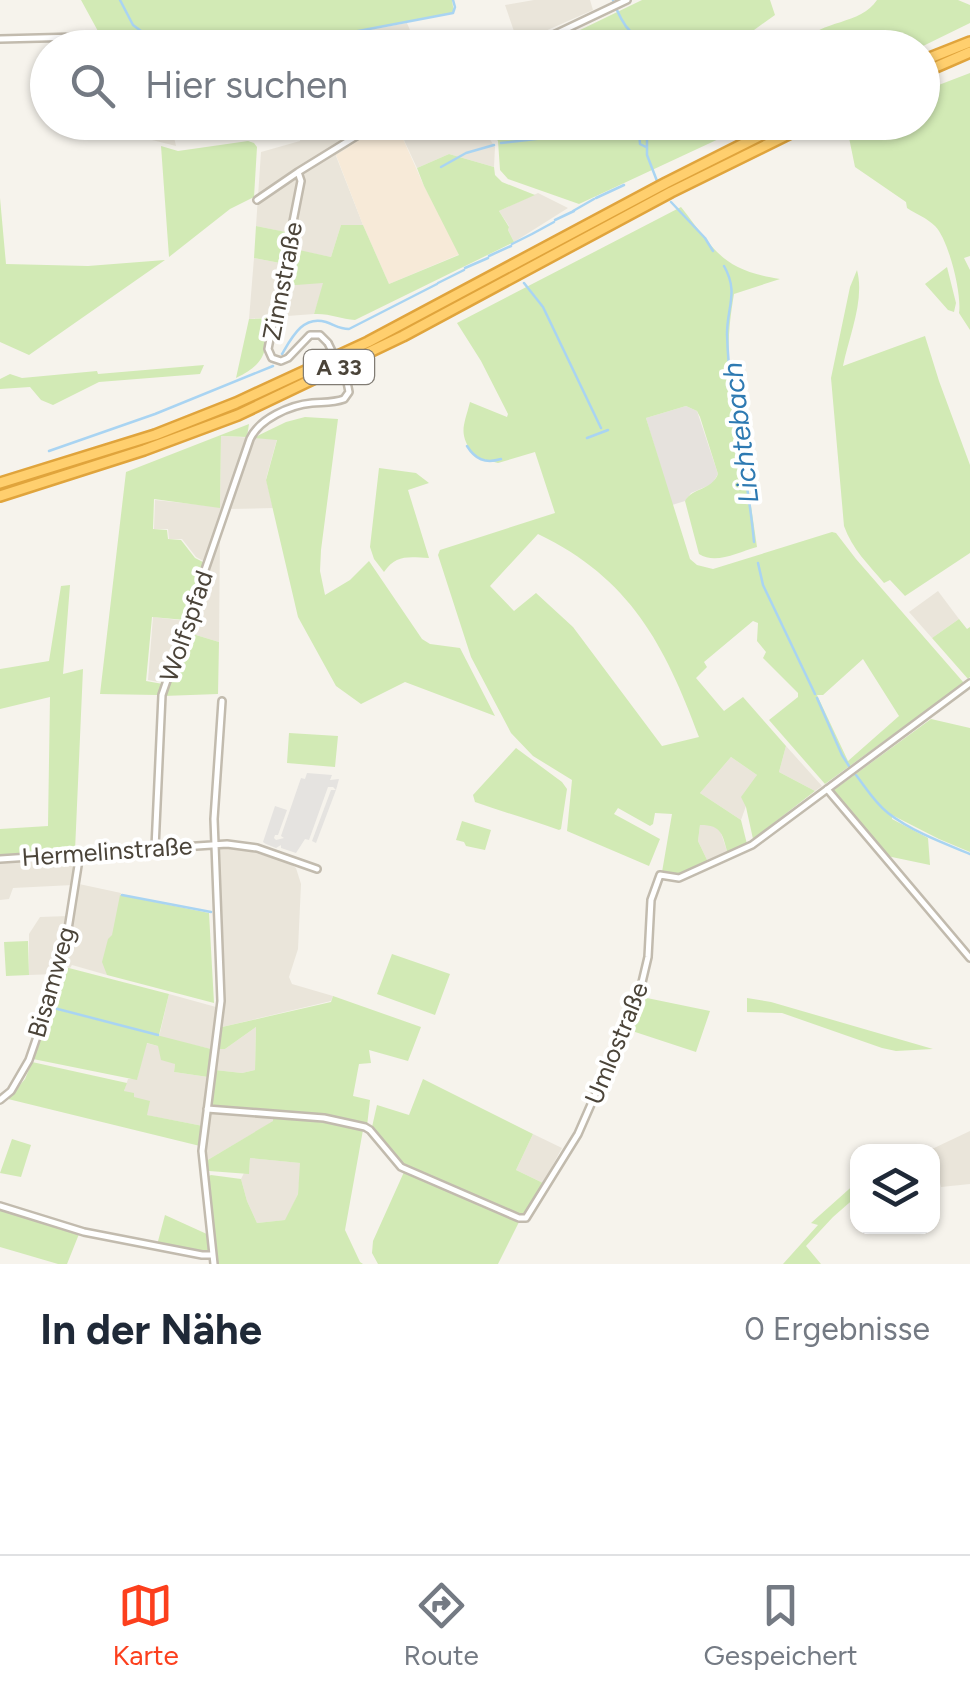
<!DOCTYPE html>
<html lang="de">
<head>
<meta charset="utf-8">
<style>
  body { margin:0; font-family:Figtree,sans-serif; background:#f6f6f7; color:#1f2937 }
  .controls { position:absolute; right:30px; bottom:30px; display:grid; overflow:hidden; border-radius:20px; box-shadow:0 2px 8px #0004 }
  .controls button { width:90px; height:90px; display:grid; place-items:center; padding:0; border:0; border-bottom:2px solid #e0e1e3; background:#fff; color:#1f2937; font:50px sans-serif }
  .list { margin:0; padding:0; list-style:none }
  h2 { display:flex; justify-content:space-between; align-items:center; height:130px; margin:0; padding:0 40px; font-size:42px }
  h2 small { font-size:32px; font-weight:400; color:#747a83 }
  .icon { flex:none; width:55px; height:55px; fill:none; stroke:currentColor; stroke-width:2; stroke-linecap:round; stroke-linejoin:round }
  .map { position:relative; flex:none; width:970px; height:1264px; overflow:hidden }
  .search { position:absolute; background:#fff; box-shadow:0 2px 8px #0004; left:30px; right:30px; top:30px; height:110px; display:flex; align-items:center; gap:25px; box-sizing:border-box; padding:0 35px; border-radius:55px; color:#747a83; font-size:38px }
  .sheet { height:290px; background:#fff }
  nav { display:flex; justify-content:space-around; align-items:center; box-sizing:border-box; height:140px; border-top:2px solid #e0e1e3; background:#fff; font-size:28px; color:#747a83 }
  nav a { display:grid; justify-items:center; gap:5px }
  nav .on { color:#fc3f1d }
  .map>svg:first-child { display:block }
  .residential { fill:#eae5da }
  .commercial { fill:#f7ead8 }
  .industrial { fill:#e6e2dd }
  .green { fill:#d2eab5; fill-rule:evenodd }
  .parking { fill:#e5e3e0 }
  .lines { fill:none; stroke-linecap:round; stroke-linejoin:round }
  .stream { stroke:#a9d4f2; stroke-width:2.5 }
  .minor-casing { stroke:#c2bbae; stroke-width:10 }
  .highway-casing { stroke:#e0a43c; stroke-width:14 }
  .minor { stroke:#fff; stroke-width:5 }
  .highway { stroke:#ffcf6e; stroke-width:9 }
  .minor-bridge-casing { stroke:#c2bbae; stroke-width:10; stroke-linecap:butt }
  .minor-bridge { stroke:#fff; stroke-width:5 }
  .labels { text-anchor:middle; dominant-baseline:central; stroke-width:8; stroke-linejoin:round; paint-order:stroke }
  .shield { fill:#fff; stroke:#817c74; stroke-width:2.5 }
  .shield-label { font-size:22px; font-weight:bold; fill:#4b4439 }
  .street-label { font-size:25px; fill:#4b4439; stroke:#fff }
  .water-label { font-size:28px; font-style:italic; fill:#2e7ab2; stroke:#fff }
</style>
</head>
<body>
<div class="map">
<svg width="970" height="1264" viewBox="0 0 970 1264">
  <rect width="100%" height="100%" fill="#f6f3ec"/>
  <path class="residential" d="M534,0H590L593,10L518,43L505,5Z
    M407,23L417,47H358L352,33Z
    M136,123H171L176,146L140,137Z
    M312,123H339L349,147L336,156L363,225H341L331,257L291,249L324,283L314,314L249,319L254,258L280,263L285,232L256,226L261,152L300,141L301,131H315Z
    M396,123H479L495,147L494,167L449,154L417,168Z
    M538,193L568,208L514,242L508,230L509,226L499,211Z
    M221,436L277,439L266,479L273,508L228,509L220,534L219,642L186,632L209,564L196,557L182,539H169L168,529H154L155,500L220,507Z
    M938,591L959,619L932,638L909,612Z
    M153,617L186,621L164,683L148,680Z
    M786,746L822,786L815,791L779,772Z
    M731,757L757,775L741,820L700,793Z
    M700,825H712L720,830L728,854L708,862L698,841Z
    M221,848H239L289,863L296,868L301,884L298,949L289,977L292,984L333,996L331,1001L222,1027L224,1002L218,851Z
    M76,857L73,885L13,888L9,899L0,900V863Z
    M79,884L121,893L106,969L107,975L72,965L70,968L65,967Z
    M68,916L55,974L29,975V934L40,917Z
    M169,994L216,1007L211,1049L159,1037Z
    M256,1027L255,1070L242,1073L215,1070L218,1049H225Z
    M146,1043L158,1046L175,1064L174,1072L208,1077L203,1126L146,1115L134,1097L124,1091L128,1079H137Z
    M209,1113L273,1116L274,1121L206,1161L205,1151Z
    M970,1131V1184L941,1187L932,1149Z
    M533,1134L562,1148L543,1183L516,1170Z
    M250,1158L301,1163L298,1194L286,1220L257,1223L247,1201L241,1179L244,1173H249Z"/>
  <path class="commercial" d="M346,123H396L424,186L460,254L389,284L363,225L336,155L349,147L345,137L351,133Z"/>
  <path class="industrial" d="M686,406L697,411L718,474L712,484L691,493L685,501L672,505L646,418Z"/>
  <path class="green" d="M81,0H452L454,13L311,41L164,33H99Z
    M642,0H770L775,15L754,30L714,34L712,42L694,47H545Z
    M877,0H958L970,5V23L921,47L807,48L804,42C820,20 861,25 877,0Z
    M970,73V256L964,258L970,270V330L959,313C962,295 949,240 935,226C927,218 916,214 907,208L906,202L855,167L846,123L922,122L923,91Z
    M484,123H753L579,204L508,179L500,170L498,141Z
    M248,141L254,143L257,147L254,197L230,209L169,257L161,146L178,151Z
    M449,154L494,167L495,175L502,182L535,195L499,211L509,227L508,230L514,242L355,320C341,319 329,313 314,314L323,283L283,286L290,248L331,257L341,225H363L389,284L459,255L424,186L417,168Z
    M0,198L6,264L88,266L165,260L29,355L0,342Z
    M681,207C715,250 721,270 780,279L734,294C729,323 725,360 734,389L757,547C738,552 716,565 699,554L685,501C693,487 711,491 718,474L700,417L697,411L686,406L646,418L690,559L697,565L713,569L832,532L836,533L856,559L964,683L825,784L769,720L798,697V693L763,658L766,652L757,641L758,623L753,621L704,662L707,667L696,678L724,711L743,697L786,746L779,772L815,791L753,839L746,807L741,797L757,775L731,757L700,793L741,820L747,844L728,854C722,835 723,825 700,825L698,841L708,862L682,874L662,872L672,814L655,813L653,824L650,826L618,808L614,814L660,839L649,866L567,831L572,780L533,756L511,733L471,657L438,555L440,550L555,513L535,452L498,463L475,457C458,433 463,429 470,402L507,417L508,414L481,361L457,323ZM538,534C630,578 665,645 699,737L662,746L573,627L536,593L514,611L490,586ZM863,659L899,716L848,761L817,695H823Z
    M256,226L286,232L280,263L254,258Z
    M947,267L956,303L954,312L948,310L925,284Z
    M857,270C865,300 849,336 843,366L925,336L939,381L970,465V553L905,596L890,580L884,583C869,565 852,549 844,526L831,378L850,287Z
    M271,318C264,351 269,362 236,378L249,319Z
    M204,365L200,374L99,382L53,405L41,400L30,387L0,389V379L10,374L22,378L97,371L98,374Z
    M305,417L338,419L321,550L320,571L325,595L350,580L369,561L422,639L430,644L460,648L495,716L405,682L361,704L336,686L298,617L266,480L277,440L253,438L286,422Z
    M249,424L247,437L221,436L220,508L154,499L153,529L167,530L168,539L181,540L195,558L205,563L185,620L152,617L146,681L163,684L158,695L100,694L126,472Z
    M379,468L416,473L429,483L408,490L429,558C409,557 396,554 384,572L374,559L370,547Z
    M70,585L63,674L83,669L75,851L0,856V829L48,826L50,697L0,709V669L49,661L61,586Z
    M959,619L967,629L970,627V677L968,679L932,638Z
    M186,632L219,642L218,694L163,696Z
    M931,719L970,728V852L939,839L892,815V819L928,838L930,865L887,856L831,792Z
    M289,733L338,736L335,767L287,763Z
    M516,748L562,782L567,789L561,829L559,830C531,820 503,812 475,802L473,795Z
    M462,821L491,830L485,850L466,846L464,842L456,840Z
    M120,895L209,913L214,1003L107,975L102,962L108,939L112,935Z
    M28,941L29,975L6,976L4,942Z
    M392,954L450,974L435,1015L377,994Z
    M65,967L169,994L159,1035L51,1007Z
    M333,996L421,1027L408,1061L369,1050L371,1063L359,1064L353,1096L370,1100L367,1126L327,1117L210,1107L215,1070L242,1073L255,1070L256,1027L225,1049H218L222,1027L331,1002Z
    M642,997L710,1011L696,1052L626,1029L639,999Z
    M747,998L771,1002L933,1049L896,1051L882,1048L782,1013L747,1012Z
    M51,1008L211,1049L208,1077L174,1072L175,1064L161,1060L158,1046L147,1043L137,1080L33,1059Z
    M32,1062L127,1083L124,1091L134,1093V1097L150,1101L147,1115L203,1126L200,1146L8,1099L25,1079Z
    M423,1079L533,1134L516,1170L543,1183L525,1213H516L406,1166L391,1154L372,1127L377,1105L409,1115Z
    M273,1116L326,1121L363,1130L345,1230L360,1262L363,1264H217L207,1177L211,1175L241,1179L247,1201L257,1223L285,1220L298,1194L300,1163L250,1158L249,1174L209,1171L206,1168V1161L273,1121Z
    M12,1139L31,1145L21,1177L0,1173Z
    M404,1172L520,1220L498,1264H378L372,1253L373,1241Z
    M857,1182V1196L833,1217L806,1246L821,1264H783L818,1225L811,1223Z
    M0,1208L79,1234L67,1264H58L0,1247Z
    M165,1215L209,1235L211,1251L201,1253L157,1245Z"/>
  <path class="parking" d="M307,773L332,775L330,780L339,779L336,790L316,843L312,841L331,790H336L333,787H328L309,840L305,839L296,853L281,848V845L276,848L266,844L263,842L275,806L287,810L278,835H275L274,838L276,840L284,838L281,836L301,778L305,779Z"/>
  <g class="lines">
    <path class="stream" d="M120,0L133,25L141,31L311,40L453,13L455,7L453,0
      M613,0C617,11 622,23 630,31C636,38 644,40 650,48
      M647,122V155L657,181
      M501,143L630,128L639,131L640,144L646,147
      M441,167L466,153L494,145
      M596,198L624,185
      M671,202L705,238L713,251
      M573,211L594,199
      M555,220L574,211
      M532,234L554,222
      M512,244L532,234
      M489,256L511,246
      M724,266C739,292 727,307 727,334C729,404 748,472 754,542
      M465,268L488,258
      M438,283L464,270
      M524,283L543,307L601,428
      M282,354C292,337 303,315 326,322C335,325 339,329 349,329L437,284
      M587,438L608,430
      M467,446C475,459 485,464 501,459
      M49,451L155,414L273,366
      M758,563L763,585L815,694
      M817,698L842,755L849,766
      M856,775C866,788 875,803 888,813C911,831 943,843 970,854
      M122,895L211,912
      M50,1007L158,1035"/>
    <defs>
      <path id="minor" d="M0,39L156,35L301,42L312,48
        M526,48L627,0
        M343,122L350,139
        M298,172L301,181L268,349L272,358L281,361L288,358L310,335H320L328,343
        M257,200L298,172L379,122
        M827,789L970,958
        M155,848L162,695L250,439C259,419 290,405 312,403C323,402 333,403 344,399L349,392L347,382
        M0,859L227,844L257,848L317,869
        M0,1100L11,1091L29,1060L63,961L80,853
        M207,1109L324,1118L365,1127L370,1130L401,1167L519,1218H526L578,1134L639,995L648,957L651,900L660,875L679,878L752,845L970,683
        M0,1206L84,1232L202,1255H213
        M214,1264L202,1151L221,1001L214,819L222,701"/>
      <path id="highway" d="M922,61L970,42
        M922,73L970,52
        M0,483L155,435L236,403L368,342L666,183L787,122
        M0,496L144,450L238,415L403,336L671,192L813,122"/>
    </defs>
    <use href="#minor" class="minor-casing"/>
    <use href="#highway" class="highway-casing"/>
    <use href="#minor" class="minor"/>
    <use href="#highway" class="highway"/>
    <defs>
      <path id="minor-bridge" d="M328,343L347,382"/>
    </defs>
    <use href="#minor-bridge" class="minor-bridge-casing"/>
    <use href="#minor-bridge" class="minor-bridge"/>
  </g>
  <g class="labels">
    <rect class="shield" x="304" y="350" width="70" height="34" rx="8"/>
    <g class="shield-label">
      <text x="339" y="367">A 33</text>
    </g>
    <g class="street-label">
      <text transform="translate(282 281) rotate(-79)">Zinnstraße</text>
      <text transform="translate(186 626) rotate(-71)">Wolfspfad</text>
      <text transform="translate(107 851) rotate(-4)">Hermelinstraße</text>
      <text transform="translate(51 982) rotate(-74)">Bisamweg</text>
      <text transform="translate(616 1043) rotate(-68)">Umlostraße</text>
    </g>
    <g class="water-label">
      <text transform="translate(740 433) rotate(-97)">Lichtebach</text>
    </g>
  </g>
</svg>
<div class="controls">
<button><svg class="icon" aria-label="layers" viewBox="0 0 24 24"><path d="M12 4l9 5-9 5-9-5zM3 14l9 5 9-5"/></svg></button>
</div>
<div class="search"><svg class="icon" aria-label="search" viewBox="0 0 24 24"><circle cx="10" cy="10" r="6"/><path d="M15 15l6 6"/></svg>Hier suchen</div>
</div>
<section class="sheet">
<h2>In der Nähe<small>0 Ergebnisse</small></h2>
<ul class="list">
</ul>
</section>
<nav>
<a class="on"><svg class="icon" aria-label="map" viewBox="0 0 24 24"><path d="M3 6l6-2 6 2 6-2v14l-6 2-6-2-6 2zM9 4v14M15 6v14"/></svg>Karte</a>
<a><svg class="icon" aria-label="directions" viewBox="0 0 24 24"><path d="M12 3l9 9-9 9-9-9zM9 14v-3h6M13 9l2 2-2 2"/></svg>Route</a>
<a><svg class="icon" aria-label="saved" viewBox="0 0 24 24"><path d="M7 4h10v16l-5-4-5 4z"/></svg>Gespeichert</a>
</nav>
</body>
</html>
